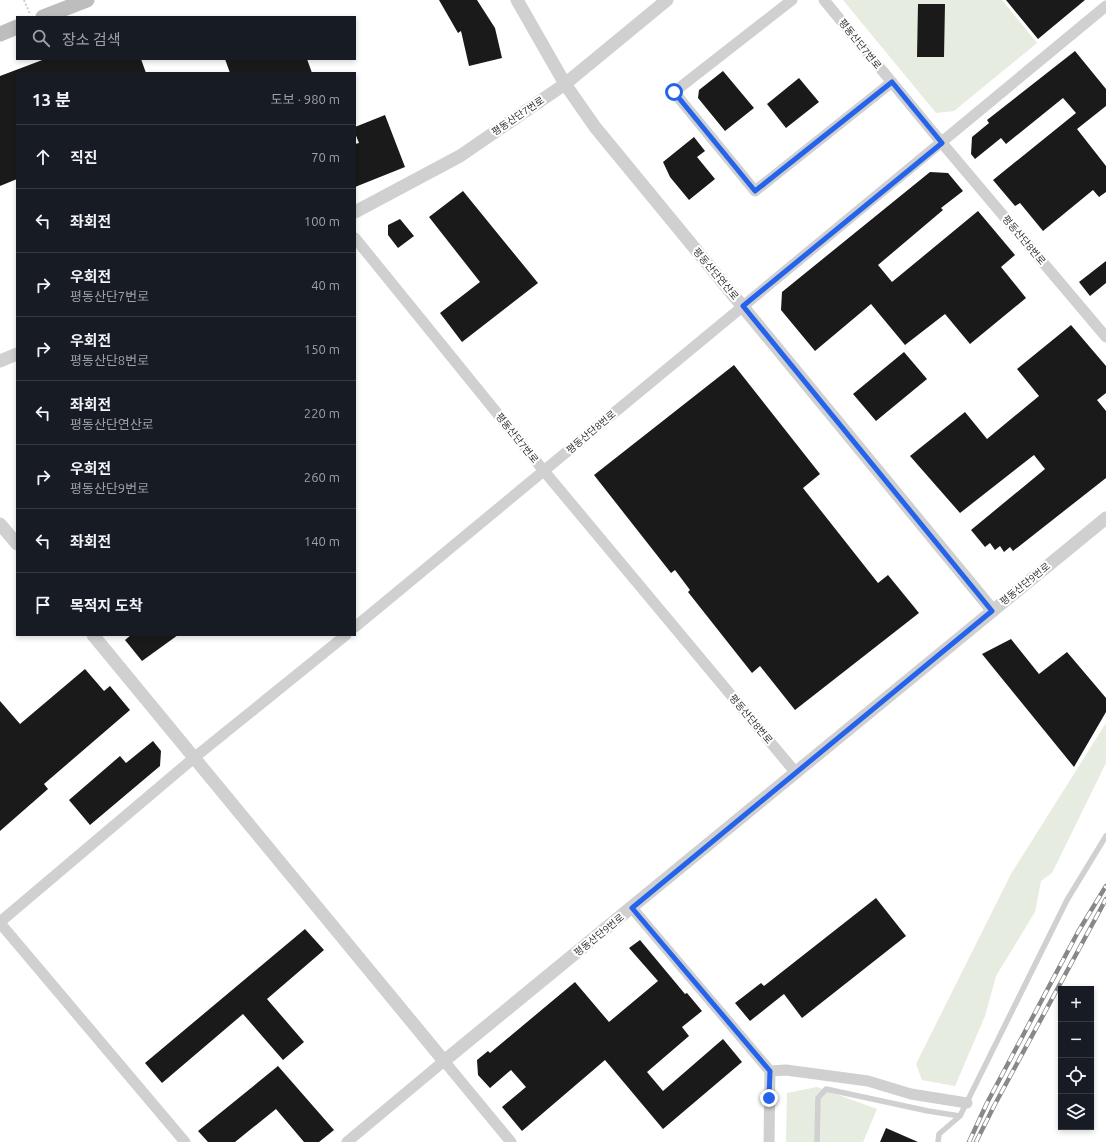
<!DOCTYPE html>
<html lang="ko">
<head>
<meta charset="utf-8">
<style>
  body { margin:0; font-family:Ubuntu,"Noto Sans KR",sans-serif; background:#20242c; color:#f1f3f6 }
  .controls { position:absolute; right:12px; bottom:12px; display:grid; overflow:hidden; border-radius:0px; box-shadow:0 2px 6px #0003 }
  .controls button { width:36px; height:36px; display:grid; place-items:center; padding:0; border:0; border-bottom:1px solid #363941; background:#171b24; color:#f1f3f6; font:20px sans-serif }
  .stop { position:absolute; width:12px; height:12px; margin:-9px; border:3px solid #2563eb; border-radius:50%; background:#fff }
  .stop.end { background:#2563eb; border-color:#fff; box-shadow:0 1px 4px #0008 }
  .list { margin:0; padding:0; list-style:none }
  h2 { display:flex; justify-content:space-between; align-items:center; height:52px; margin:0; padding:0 16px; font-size:17px }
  h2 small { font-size:13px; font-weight:400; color:#9ea1a6 }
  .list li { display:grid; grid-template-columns:26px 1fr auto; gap:12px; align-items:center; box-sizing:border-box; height:64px; padding:0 16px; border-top:1px solid #363941 }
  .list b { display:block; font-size:15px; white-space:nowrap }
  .list p { margin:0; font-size:13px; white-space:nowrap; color:#9ea1a6 }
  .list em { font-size:13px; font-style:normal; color:#9ea1a6 }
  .icon { flex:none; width:22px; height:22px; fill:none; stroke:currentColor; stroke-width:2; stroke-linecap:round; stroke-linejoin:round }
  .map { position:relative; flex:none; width:1106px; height:1142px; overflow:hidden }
  .search { position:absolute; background:#171b24; box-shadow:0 2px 6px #0003; left:16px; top:16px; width:340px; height:44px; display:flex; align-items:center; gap:10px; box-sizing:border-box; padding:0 14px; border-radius:0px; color:#9ea1a6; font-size:15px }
  .panel { position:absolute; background:#171b24; box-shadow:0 2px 6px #0003; left:16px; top:72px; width:340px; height:564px; border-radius:0px }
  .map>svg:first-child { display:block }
  .green { fill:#e6ecdf }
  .building { fill:#1a1a1a }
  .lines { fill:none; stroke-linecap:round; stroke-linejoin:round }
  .path { stroke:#cdcdcd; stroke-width:2; stroke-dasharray:2 2; stroke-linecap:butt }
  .service { stroke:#d0d0d0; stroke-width:5.5 }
  .minor { stroke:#d0d0d0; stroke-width:11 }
  .tertiary { stroke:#d0d0d0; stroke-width:13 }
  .secondary { stroke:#bdbdbd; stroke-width:15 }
  .rail-casing { stroke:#888; stroke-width:4.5 }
  .rail { stroke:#fff; stroke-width:3; stroke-dasharray:9; stroke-linecap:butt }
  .route { stroke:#2563eb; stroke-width:5 }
  .labels { text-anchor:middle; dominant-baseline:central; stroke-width:4; stroke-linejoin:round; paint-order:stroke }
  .street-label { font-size:10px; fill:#333; stroke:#fff }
</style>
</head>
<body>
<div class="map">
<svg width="1106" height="1142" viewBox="0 0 1106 1142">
  <rect width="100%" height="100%" fill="#fff"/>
  <path class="green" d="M843,0H1002L1037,43L954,111L936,113Z
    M1106,723V763L1052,873L1041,881L1035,912L996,976L985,1016L955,1086L922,1080L916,1064L1011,874Z
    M817,1087L877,1109L863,1142H786L787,1093Z"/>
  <path class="building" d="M439,0H477L495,28L502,58L469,66L461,31L458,33Z
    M1006,0H1085L1038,39Z
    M918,4H945L944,57H917Z
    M1075,51L1106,89V106L1077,129L1106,166V192L1099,197L1093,190L1043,231L1020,203L1015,206L993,180L1076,113L1063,98L1006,144L1001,138L975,159L971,154L972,137L989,123L987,120Z
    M45,59H141L146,73H17V179L0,186V76Z
    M225,59H307L312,73H230Z
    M723,71L754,108L725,131L698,98L699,90Z
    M799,78L819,102L786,128L767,104Z
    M385,115L405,167L355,187V144L359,143L355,133V127Z
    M694,137L705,151L697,157L715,179L689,200L670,177L663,162Z
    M930,172L948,173L963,191L941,208L943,210L878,265L892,282L978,211L1015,255L1001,267L1026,298L970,344L945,314L905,345L871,304L815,351L781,310L782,292Z
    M463,191L538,283L462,342L440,313L480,282L429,217Z
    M400,219L414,236L398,248L388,235V225Z
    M1106,261V283L1090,296L1079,282Z
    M1071,325L1106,366V393L1097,400L1106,411V478L1013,551L1010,547L1004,552L1000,546L995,550L990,543L985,547L971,530L1045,469L1034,455L960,513L910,456L965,412L987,439L1005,424L1039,396L1017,369Z
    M904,352L927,379L876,421L853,394Z
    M734,365L820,474L803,488L878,583L888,575L919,613L795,710L760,666L752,673L688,592L690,590L675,570L671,573L594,475Z
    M131,635H178L142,661L125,640Z
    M1011,639L1039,674L1067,652L1106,698V712L1074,767L982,654Z
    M85,669L104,691L110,686L130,710L44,784L48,789L0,831V701L20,724Z
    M153,741L161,751L160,766L90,825L69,800L120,756L126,763Z
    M876,898L906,936L802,1018L784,994L750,1021L735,1003L761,983L764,986Z
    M305,929L324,950L267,999L304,1042L283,1060L243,1014L162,1083L145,1063Z
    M640,940L685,994L687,993L702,1011L682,1027L689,1036L647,1072L663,1091L723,1039L742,1062L663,1129L605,1060L522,1131L502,1107L526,1087L511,1070L490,1088L478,1075L477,1060L488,1051L490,1053L575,982L609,1022L658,981L629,948Z
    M278,1066L334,1130L319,1142H304L276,1109L235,1142H208L198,1131Z
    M886,1128L918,1142H880Z"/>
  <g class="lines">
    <path class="path" d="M24,0L30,14"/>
    <path class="service" d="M817,1142L818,1098L826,1089L928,1111L960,1116
      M938,1142L939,1134L960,1116L1067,900L1106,836"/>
    <path class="minor" d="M792,0L674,92L755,191L892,82
      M824,0L942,143L1106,337
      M355,238L544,471L796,773
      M355,627L1106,6
      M632,908L770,1071
      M0,922L195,757L346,635
      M0,923L185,1142
      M347,1142L444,1061L511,1142
      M769,1142L770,1071L786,1070L868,1081L911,1094L967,1103"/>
    <path class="tertiary" d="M517,0L565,84L595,127L993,611
      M355,212L460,156L565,84L667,0
      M0,361L17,354
      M0,524L17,544
      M93,635L444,1061L1106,518"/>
    <path class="secondary" d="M43,17L87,0
      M0,34L17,27"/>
    <defs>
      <path id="rail" d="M969,1142L987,1103L1078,932L1106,886
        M976,1142L994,1106L1106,899"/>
    </defs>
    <use href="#rail" class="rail-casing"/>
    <use href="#rail" class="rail"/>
  </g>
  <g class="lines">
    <path class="route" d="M674,92L755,191L892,82L942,143L743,306L992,611L632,908L770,1071L769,1098"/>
  </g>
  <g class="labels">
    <g class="street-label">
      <text transform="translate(860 44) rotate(51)">평동산단7번로</text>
      <text transform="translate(518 116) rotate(-34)">평동산단7번로</text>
      <text transform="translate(1024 240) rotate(50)">평동산단8번로</text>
      <text transform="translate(716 274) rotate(50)">평동산단연산로</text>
      <text transform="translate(591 432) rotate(-40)">평동산단8번로</text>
      <text transform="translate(517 438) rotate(51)">평동산단7번로</text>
      <text transform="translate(1025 584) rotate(-39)">평동산단9번로</text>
      <text transform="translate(751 719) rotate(50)">평동산단8번로</text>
      <text transform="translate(599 935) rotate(-39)">평동산단9번로</text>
    </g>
  </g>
</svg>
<div class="controls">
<button>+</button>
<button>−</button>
<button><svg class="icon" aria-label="locate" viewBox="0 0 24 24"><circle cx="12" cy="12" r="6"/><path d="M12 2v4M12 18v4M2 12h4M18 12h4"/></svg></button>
<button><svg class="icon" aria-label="layers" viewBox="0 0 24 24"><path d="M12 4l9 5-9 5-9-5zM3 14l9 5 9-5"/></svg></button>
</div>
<div class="stop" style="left:674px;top:92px"></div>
<div class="stop end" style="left:769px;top:1098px"></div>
<div class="search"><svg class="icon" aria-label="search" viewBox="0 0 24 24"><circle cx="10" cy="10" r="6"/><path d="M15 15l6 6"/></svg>장소 검색</div>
<section class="panel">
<h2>13 분<small>도보 · 980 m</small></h2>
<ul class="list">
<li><svg class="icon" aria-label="ahead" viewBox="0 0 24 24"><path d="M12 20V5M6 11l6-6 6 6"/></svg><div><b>직진</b></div><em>70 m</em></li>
<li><svg class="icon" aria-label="left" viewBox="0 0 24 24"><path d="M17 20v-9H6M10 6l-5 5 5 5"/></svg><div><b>좌회전</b></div><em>100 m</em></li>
<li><svg class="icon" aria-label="right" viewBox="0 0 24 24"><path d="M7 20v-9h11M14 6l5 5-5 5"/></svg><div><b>우회전</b><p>평동산단7번로</p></div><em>40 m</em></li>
<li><svg class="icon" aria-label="right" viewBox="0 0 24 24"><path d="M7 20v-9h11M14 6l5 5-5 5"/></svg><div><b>우회전</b><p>평동산단8번로</p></div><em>150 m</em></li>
<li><svg class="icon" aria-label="left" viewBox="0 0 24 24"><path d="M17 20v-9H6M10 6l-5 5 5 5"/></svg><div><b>좌회전</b><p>평동산단연산로</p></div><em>220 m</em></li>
<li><svg class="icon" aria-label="right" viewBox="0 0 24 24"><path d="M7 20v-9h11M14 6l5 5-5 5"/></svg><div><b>우회전</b><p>평동산단9번로</p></div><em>260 m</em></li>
<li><svg class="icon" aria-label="left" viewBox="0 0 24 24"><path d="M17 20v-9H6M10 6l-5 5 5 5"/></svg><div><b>좌회전</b></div><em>140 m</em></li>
<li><svg class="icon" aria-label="arrive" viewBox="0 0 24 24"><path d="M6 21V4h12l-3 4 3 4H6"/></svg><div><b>목적지 도착</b></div></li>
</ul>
</section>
</div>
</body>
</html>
